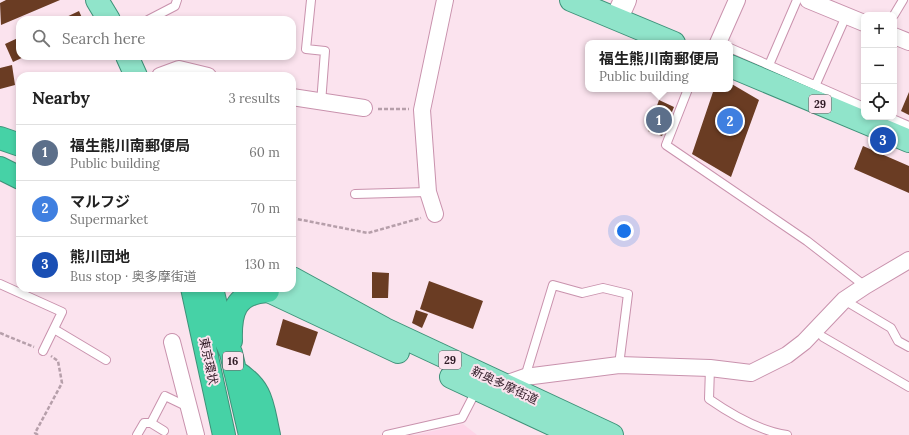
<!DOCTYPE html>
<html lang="en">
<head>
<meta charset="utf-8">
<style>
  body { margin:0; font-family:Lora,"Noto Sans JP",serif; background:#f2f2f2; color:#222 }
  .controls { position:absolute; right:12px; top:12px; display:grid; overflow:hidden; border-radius:8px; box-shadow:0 2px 6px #0003 }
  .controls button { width:36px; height:36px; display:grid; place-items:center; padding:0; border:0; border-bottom:1px solid #e0e0e0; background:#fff; color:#222; font:20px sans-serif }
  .you { position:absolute; left:624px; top:231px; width:14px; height:14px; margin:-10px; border:3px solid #fff; border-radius:50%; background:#1a73e8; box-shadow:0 0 0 6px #1a73e833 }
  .badge { display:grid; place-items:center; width:26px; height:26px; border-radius:50%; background:#2563eb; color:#fff; font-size:13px; font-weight:700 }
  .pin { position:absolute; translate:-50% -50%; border:2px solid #fff; box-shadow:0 1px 4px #0006 }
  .popup { position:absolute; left:585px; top:40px; width:148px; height:52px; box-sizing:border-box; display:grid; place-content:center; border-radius:8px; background:#fff; filter:drop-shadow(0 1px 3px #0005); font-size:13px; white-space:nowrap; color:#767676 }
  .popup b { font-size:15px; color:#222 }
  .popup::after { content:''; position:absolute; left:50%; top:100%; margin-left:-8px; border:8px solid transparent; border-top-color:#fff }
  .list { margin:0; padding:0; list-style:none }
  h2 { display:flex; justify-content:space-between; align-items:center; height:52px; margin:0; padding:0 16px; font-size:17px }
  h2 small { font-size:13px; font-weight:400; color:#767676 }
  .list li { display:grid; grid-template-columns:26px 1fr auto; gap:12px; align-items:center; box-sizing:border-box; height:56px; padding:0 16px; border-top:1px solid #e0e0e0 }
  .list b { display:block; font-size:15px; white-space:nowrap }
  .list p { margin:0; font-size:13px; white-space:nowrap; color:#767676 }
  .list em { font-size:13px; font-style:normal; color:#767676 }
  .icon { flex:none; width:22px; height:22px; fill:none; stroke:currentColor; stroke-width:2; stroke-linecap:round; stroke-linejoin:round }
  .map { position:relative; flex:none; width:909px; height:435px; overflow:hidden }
  .search { position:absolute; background:#fff; box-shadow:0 2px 6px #0003; left:16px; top:16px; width:280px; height:44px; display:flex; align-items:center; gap:10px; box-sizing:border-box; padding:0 14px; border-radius:12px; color:#767676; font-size:15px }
  .panel { position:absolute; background:#fff; box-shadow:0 2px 6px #0003; left:16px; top:72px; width:280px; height:220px; border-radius:12px }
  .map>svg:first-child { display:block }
  .built { fill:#fed5e8 }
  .building { fill:#6a3c23 }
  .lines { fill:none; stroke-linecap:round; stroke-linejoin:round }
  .lane-casing { stroke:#c992ad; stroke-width:10 }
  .street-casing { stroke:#c992ad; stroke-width:18 }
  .secondary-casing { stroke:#c992ad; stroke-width:24 }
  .primary-casing { stroke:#3e9279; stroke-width:24 }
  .highway-casing { stroke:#3e9279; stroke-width:24 }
  .path { stroke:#b69faa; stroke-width:2.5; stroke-dasharray:4 2; stroke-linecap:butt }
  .lane { stroke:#fff; stroke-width:8 }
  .street { stroke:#fff; stroke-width:16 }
  .secondary { stroke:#fff; stroke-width:22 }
  .primary { stroke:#90e4ca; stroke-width:22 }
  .highway { stroke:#46d2a6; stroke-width:22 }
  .labels { text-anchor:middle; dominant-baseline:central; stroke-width:4; stroke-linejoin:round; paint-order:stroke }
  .shield { fill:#fbe3ee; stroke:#6c5661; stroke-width:1 }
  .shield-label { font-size:11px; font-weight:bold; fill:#2f1a25 }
  .street-label { font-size:12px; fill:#2f1a25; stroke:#fbe3ee }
</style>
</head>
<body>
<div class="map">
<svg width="909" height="435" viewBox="0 0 909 435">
  <rect width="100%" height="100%" fill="#fbe3ee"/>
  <path class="built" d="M463,424L477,435H415Z"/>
  <path class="building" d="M6,0H60L1,25L0,3Z
    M79,11L83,20H60Z
    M20,37V56H26L13,62L5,44Z
    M12,65L15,85L0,89V68Z
    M111,72L113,76H99Z
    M730,83L759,100L731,177L692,154L714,89H730Z
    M909,92V115L901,111Z
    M659,100L674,107L662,136L648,131Z
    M863,146L909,166V193L854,169Z
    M372,272L389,273L388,298H372Z
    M429,281L483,301L473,329L420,309Z
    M416,310L428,314L422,328L412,323Z
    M283,319L318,332L310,356L276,345Z"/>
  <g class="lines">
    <defs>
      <path id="lane" d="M311,0L306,49L325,51L321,103
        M894,15L903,0
        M148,20L175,6L177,0
        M730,48L864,107
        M769,65L797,0
        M816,84L846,16
        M688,89L666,145L807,241L865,286
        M888,117L909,126
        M355,194L428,192
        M0,284L62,312L43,351
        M844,300L891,328L898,341L909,347
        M54,329L106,360
        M823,337L909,387
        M710,368L709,399C732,415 760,431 787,435
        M525,377L553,285L582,293L603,288L628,294L619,365
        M164,431L151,423L165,396L188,407
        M137,435L144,423H151
        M387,435L462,418L477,389"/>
      <path id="street" d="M808,0L864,23
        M894,36L909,42
        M718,43L737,0
        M160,76L179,69L208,76
        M292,97L364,108
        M435,214L428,192L422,110L445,0
        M172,342L196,435
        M501,390L505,384L525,377L619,365L710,368L751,373L787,355L804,342L844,300L865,286L909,260"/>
      <path id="secondary" d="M617,18L625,0"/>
      <path id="primary" d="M97,0L109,20
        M571,0L674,43
        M127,56L136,76
        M730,66L909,141
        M292,278L385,329L612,435
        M262,288L398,352
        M451,377L575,435"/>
      <path id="highway" d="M0,138L20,145
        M0,168L20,178
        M192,288L224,435
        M212,288L223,335L231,353L250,435
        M231,341C230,312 235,293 268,291
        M235,371C264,389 262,405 269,435"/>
    </defs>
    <use href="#lane" class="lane-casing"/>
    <use href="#street" class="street-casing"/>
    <use href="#secondary" class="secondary-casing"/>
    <use href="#primary" class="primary-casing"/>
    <use href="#highway" class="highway-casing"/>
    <path class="path" d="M378,109H409
      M292,218L368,233L421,218
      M0,333L34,347
      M38,435L35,433L62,383L58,361L51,356"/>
    <use href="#lane" class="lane"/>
    <use href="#street" class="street"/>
    <use href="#secondary" class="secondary"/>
    <use href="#primary" class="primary"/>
    <use href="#highway" class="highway"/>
  </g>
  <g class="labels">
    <g class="shield">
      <rect x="809" y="95" width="22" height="18" rx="3"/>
      <rect x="439" y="351" width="22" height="18" rx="3"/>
      <rect x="223" y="352" width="20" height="18" rx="3"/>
    </g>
    <g class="shield-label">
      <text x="820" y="104">29</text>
      <text x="450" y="360">29</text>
      <text x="233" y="361">16</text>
    </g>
    <g class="street-label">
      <text transform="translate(209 361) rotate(78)">東京環状</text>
      <text transform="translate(505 385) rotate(25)">新奥多摩街道</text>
    </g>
  </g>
</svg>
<div class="controls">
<button>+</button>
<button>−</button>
<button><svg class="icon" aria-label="locate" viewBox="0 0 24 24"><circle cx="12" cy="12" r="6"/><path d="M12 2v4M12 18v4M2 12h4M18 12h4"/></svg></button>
</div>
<div class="you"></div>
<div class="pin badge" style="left:659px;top:120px;background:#5c6f8a">1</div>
<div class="popup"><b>福生熊川南郵便局</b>Public building</div>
<div class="pin badge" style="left:730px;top:121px;background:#3f7fe0">2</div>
<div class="pin badge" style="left:883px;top:140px;background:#1a4fb4">3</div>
<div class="search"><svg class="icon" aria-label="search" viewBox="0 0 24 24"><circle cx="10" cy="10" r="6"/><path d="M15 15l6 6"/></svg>Search here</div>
<section class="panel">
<h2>Nearby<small>3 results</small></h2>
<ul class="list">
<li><span class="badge" style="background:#5c6f8a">1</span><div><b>福生熊川南郵便局</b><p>Public building</p></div><em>60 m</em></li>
<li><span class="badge" style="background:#3f7fe0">2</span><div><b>マルフジ</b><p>Supermarket</p></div><em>70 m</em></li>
<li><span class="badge" style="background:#1a4fb4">3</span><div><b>熊川団地</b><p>Bus stop · 奥多摩街道</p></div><em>130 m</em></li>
</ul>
</section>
</div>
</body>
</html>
